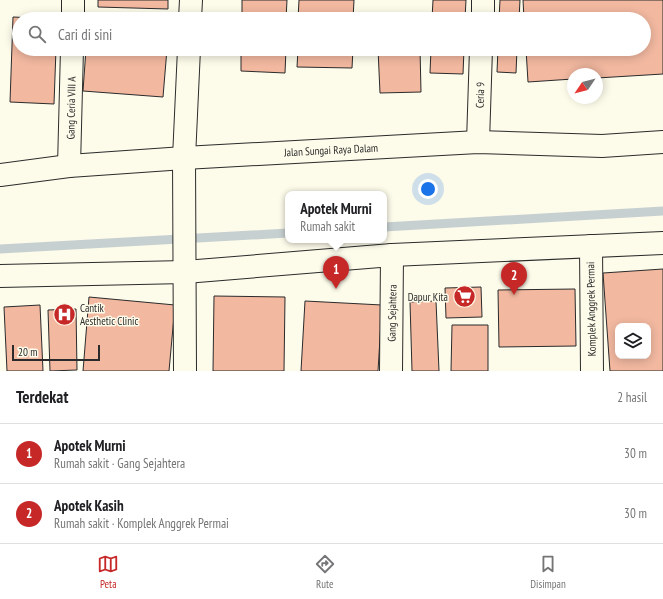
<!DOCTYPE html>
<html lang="id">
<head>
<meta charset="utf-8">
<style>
  body { margin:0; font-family:"PT Sans Narrow",sans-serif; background:#f2f2f2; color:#202124 }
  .controls { position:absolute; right:12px; bottom:12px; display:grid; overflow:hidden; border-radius:8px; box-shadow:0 2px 10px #0003 }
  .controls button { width:36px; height:36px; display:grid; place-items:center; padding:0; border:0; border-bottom:1px solid #e0e0e0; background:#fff; color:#202124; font:20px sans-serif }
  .compass { position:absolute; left:567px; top:68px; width:36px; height:36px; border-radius:50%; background:#fff; box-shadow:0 2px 10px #0003; rotate:235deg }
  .scale { position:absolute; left:12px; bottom:10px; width:88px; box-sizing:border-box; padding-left:4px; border:2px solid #2b2b2b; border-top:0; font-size:11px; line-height:14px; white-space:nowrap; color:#2b2b2b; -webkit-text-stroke:3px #fdfbea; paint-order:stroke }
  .you { position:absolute; left:428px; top:189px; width:14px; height:14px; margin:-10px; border:3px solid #fff; border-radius:50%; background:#1a73e8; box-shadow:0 0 0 6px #1a73e833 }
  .badge { display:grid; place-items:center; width:26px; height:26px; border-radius:50%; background:#c62828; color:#fff; font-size:13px; font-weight:700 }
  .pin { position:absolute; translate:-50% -33px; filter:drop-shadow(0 1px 2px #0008) }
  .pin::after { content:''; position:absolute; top:21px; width:14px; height:12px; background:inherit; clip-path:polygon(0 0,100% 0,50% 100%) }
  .popup { position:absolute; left:285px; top:191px; width:102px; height:52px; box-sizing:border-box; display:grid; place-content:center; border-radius:8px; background:#fff; filter:drop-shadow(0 1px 3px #0005); font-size:13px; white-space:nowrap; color:#757577 }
  .popup b { font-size:15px; color:#202124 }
  .popup::after { content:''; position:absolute; left:50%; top:100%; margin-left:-8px; border:8px solid transparent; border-top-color:#fff }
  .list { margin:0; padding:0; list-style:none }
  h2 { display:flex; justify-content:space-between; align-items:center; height:52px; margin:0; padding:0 16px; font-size:17px }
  h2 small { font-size:13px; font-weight:400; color:#757577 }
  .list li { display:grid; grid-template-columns:26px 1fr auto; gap:12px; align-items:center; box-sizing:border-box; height:60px; padding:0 16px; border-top:1px solid #e0e0e0 }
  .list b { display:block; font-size:15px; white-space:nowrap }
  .list p { margin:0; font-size:13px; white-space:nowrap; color:#757577 }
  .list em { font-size:13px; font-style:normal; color:#757577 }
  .icon { flex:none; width:22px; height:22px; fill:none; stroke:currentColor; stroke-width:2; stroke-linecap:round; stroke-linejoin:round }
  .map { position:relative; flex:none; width:663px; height:371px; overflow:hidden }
  .search { position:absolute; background:#fff; box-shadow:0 2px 10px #0003; left:12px; right:12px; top:12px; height:44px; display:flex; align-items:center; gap:10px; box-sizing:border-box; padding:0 14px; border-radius:22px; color:#757577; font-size:15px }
  .sheet { height:172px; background:#fff }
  nav { display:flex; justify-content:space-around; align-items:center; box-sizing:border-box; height:56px; border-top:1px solid #e0e0e0; background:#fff; font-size:11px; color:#757577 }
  nav a { display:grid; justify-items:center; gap:2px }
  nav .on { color:#c62828 }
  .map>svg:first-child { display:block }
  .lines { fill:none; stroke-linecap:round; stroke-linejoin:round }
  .stream { stroke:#c7d0d0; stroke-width:9 }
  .building { fill:#f2b8a0; stroke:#2b2b2b; fill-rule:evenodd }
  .minor-casing { stroke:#2b2b2b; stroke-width:24 }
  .tertiary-casing { stroke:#2b2b2b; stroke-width:24 }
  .minor { stroke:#fdfbea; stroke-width:22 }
  .tertiary { stroke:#fdfbea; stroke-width:22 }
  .labels { text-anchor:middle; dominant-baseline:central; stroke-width:3; stroke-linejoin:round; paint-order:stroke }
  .street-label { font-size:11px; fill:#2b2b2b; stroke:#fdfbea }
  .poi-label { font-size:11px; fill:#2b2b2b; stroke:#fdfbea; text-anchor:end }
</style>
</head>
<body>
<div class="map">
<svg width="663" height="371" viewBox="0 0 663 371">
  <rect width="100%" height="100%" fill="#fdfbea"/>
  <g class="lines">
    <path class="stream" d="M384,227L663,211
      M0,249L288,233"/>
  </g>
  <path class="building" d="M98,0H168V9L98,7Z
    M242,0H287L286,19H242Z
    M299,0H354L353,19H298Z
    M433,0H466L465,19H432Z
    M500,0H520L519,19H499Z
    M523,0H663V74L597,78V74H573V79L528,82L526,49H644V19H524Z
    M88,16L127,19H88Z
    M13,17L57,19H19V49H56L54,104L10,102Z
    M86,49H167L163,97L83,91Z
    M241,49H286L285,73L241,71Z
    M298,49H353L352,68L297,67Z
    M378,49H420L421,92L380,93Z
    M431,49H464L463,74L430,73Z
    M498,49H517L516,73L497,72Z
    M663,269V371H610L603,273ZM618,326H648V356H618Z
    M481,287L482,317L446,318L445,288Z
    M575,289L576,346L499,347L498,290Z
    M214,296L285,297L284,371H213Z
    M89,297L175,305L169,371H83Z
    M305,301L382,305L378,371H301Z
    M436,301L439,371H412L410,302Z
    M40,305L43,371H7L4,307Z
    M76,309L77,370L50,371L48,310Z
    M452,325H488V371H451Z"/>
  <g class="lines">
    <defs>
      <path id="minor" d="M73,19V0
        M190,19L191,0
        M483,19V0
        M478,142L481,49
        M69,166L72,49
        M591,246L592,371
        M185,371L184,158L189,49
        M391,371L392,255"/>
      <path id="tertiary" d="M0,175L69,166L184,158L478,142L602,146L663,142
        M0,276L185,272L392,255L663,243"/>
    </defs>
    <use href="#minor" class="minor-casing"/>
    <use href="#tertiary" class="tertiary-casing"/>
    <use href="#minor" class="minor"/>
    <use href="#tertiary" class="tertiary"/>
  </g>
  <defs>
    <symbol id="supermarket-disc" viewBox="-11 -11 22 22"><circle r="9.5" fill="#c62828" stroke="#fdfbea"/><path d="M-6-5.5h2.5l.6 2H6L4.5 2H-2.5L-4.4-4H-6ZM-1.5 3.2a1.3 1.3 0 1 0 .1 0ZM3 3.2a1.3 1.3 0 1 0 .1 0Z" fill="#fff"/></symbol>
    <symbol id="hospital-disc" viewBox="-11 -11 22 22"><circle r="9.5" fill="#c62828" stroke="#fdfbea"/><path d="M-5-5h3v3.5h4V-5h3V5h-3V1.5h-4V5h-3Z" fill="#fff"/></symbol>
  </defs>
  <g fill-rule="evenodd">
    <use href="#supermarket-disc" x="452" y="284" width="25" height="25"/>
    <use href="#hospital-disc" x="52" y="302" width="25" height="25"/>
  </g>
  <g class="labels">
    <g class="street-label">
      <text transform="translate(480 95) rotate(-88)">Ceria 9</text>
      <text transform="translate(71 108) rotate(-89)">Gang Ceria VIII A</text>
      <text transform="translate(331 150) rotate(-3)">Jalan Sungai Raya Dalam</text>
      <text transform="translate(591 309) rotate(-91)">Komplek Anggrek Permai</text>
      <text transform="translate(392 313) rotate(-89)">Gang Sejahtera</text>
    </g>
    <g class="poi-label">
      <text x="448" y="297">Dapur Kita</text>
      <text x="80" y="308" text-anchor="start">Cantik<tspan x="80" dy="13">Aesthetic Clinic</tspan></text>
    </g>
  </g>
</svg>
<div class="controls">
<button><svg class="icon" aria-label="layers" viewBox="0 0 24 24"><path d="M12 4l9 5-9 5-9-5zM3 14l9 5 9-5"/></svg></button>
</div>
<svg class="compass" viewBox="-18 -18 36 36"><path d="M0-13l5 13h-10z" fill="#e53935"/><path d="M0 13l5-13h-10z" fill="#757577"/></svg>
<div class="scale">20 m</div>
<div class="you"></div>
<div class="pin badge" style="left:336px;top:289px">1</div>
<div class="popup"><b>Apotek Murni</b>Rumah sakit</div>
<div class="pin badge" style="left:514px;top:295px">2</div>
<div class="search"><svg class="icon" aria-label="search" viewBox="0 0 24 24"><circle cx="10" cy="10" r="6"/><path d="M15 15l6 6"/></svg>Cari di sini</div>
</div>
<section class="sheet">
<h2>Terdekat<small>2 hasil</small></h2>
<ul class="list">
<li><span class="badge">1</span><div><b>Apotek Murni</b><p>Rumah sakit · Gang Sejahtera</p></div><em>30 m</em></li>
<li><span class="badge">2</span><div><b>Apotek Kasih</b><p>Rumah sakit · Komplek Anggrek Permai</p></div><em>30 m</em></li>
</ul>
</section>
<nav>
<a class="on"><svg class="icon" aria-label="map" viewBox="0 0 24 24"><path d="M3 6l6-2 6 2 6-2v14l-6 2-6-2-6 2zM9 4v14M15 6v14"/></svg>Peta</a>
<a><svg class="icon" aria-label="directions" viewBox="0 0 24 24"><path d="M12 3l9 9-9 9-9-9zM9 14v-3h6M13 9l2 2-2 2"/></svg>Rute</a>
<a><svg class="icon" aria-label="saved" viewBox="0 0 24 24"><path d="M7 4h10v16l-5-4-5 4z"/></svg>Disimpan</a>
</nav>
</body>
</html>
